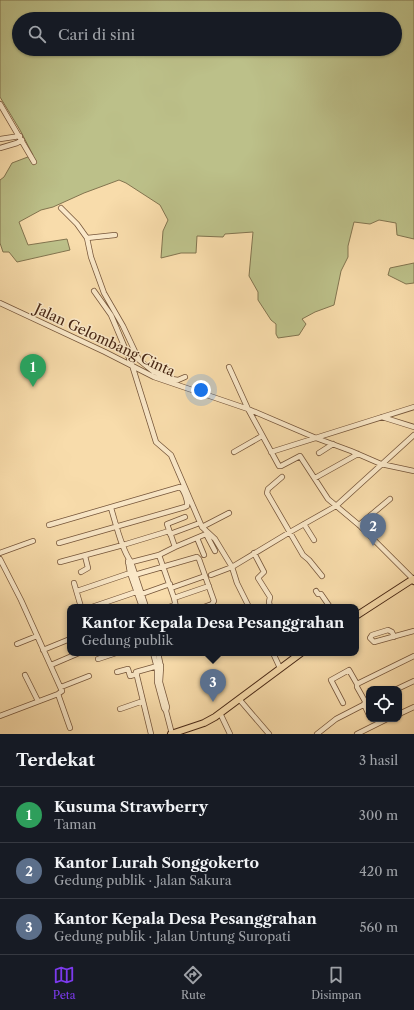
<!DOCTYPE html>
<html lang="id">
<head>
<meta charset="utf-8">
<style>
  body { margin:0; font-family:"Libre Caslon Text",serif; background:#242831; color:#f1f3f6 }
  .controls { position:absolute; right:12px; bottom:12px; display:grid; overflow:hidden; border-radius:8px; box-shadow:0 1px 3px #0004 }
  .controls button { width:36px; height:36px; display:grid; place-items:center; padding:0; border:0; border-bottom:1px solid #363941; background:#171b24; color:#f1f3f6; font:20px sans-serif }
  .you { position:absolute; left:201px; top:390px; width:14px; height:14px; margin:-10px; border:3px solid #fff; border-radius:50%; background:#1a73e8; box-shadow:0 0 0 6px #1a73e833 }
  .badge { display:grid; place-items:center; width:26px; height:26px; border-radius:50%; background:#7c3aed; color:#fff; font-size:13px; font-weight:700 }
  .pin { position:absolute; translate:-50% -33px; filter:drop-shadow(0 1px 2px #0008) }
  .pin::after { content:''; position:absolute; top:21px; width:14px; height:12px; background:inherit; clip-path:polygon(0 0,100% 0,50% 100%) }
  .popup { position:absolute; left:67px; top:604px; width:292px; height:52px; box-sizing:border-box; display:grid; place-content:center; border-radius:8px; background:#171b24; filter:drop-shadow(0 1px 3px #0005); font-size:13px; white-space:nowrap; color:#9ea1a6 }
  .popup b { font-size:15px; color:#f1f3f6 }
  .popup::after { content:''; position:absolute; left:50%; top:100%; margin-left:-8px; border:8px solid transparent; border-top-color:#171b24 }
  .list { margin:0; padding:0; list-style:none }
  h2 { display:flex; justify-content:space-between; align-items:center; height:52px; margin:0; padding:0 16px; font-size:17px }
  h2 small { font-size:13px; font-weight:400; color:#9ea1a6 }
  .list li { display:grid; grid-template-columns:26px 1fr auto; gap:12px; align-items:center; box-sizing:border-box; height:56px; padding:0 16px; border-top:1px solid #363941 }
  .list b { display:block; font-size:15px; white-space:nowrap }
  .list p { margin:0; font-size:13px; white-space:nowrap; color:#9ea1a6 }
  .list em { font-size:13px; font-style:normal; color:#9ea1a6 }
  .icon { flex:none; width:22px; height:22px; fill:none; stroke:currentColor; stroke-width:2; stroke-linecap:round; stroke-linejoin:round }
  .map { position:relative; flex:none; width:414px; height:734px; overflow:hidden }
  .search { position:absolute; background:#171b24; box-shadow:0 1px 3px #0004; left:12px; right:12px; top:12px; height:44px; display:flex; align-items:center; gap:10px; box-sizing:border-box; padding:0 14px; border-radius:22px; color:#9ea1a6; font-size:15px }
  .sheet { height:220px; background:#171b24 }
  nav { display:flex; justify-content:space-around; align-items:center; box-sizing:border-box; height:56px; border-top:1px solid #363941; background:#171b24; font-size:11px; color:#9ea1a6 }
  nav a { display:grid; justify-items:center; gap:2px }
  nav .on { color:#7c3aed }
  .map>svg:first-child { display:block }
  .green { fill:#bcc089; stroke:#82744f; fill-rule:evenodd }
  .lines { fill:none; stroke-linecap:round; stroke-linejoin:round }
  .minor-casing { stroke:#75553a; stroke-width:6 }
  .major-casing { stroke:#492815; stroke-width:8 }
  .minor { stroke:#fae8c8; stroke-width:4.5 }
  .major { stroke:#f8dcab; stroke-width:6 }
  .labels { text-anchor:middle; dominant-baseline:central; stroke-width:3; stroke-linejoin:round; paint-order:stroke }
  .street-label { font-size:14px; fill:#492815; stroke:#fae8c8 }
</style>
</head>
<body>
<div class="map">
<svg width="414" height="734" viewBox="0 0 414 734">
  <rect width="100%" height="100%" fill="#f8dcab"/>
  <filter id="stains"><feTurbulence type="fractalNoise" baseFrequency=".005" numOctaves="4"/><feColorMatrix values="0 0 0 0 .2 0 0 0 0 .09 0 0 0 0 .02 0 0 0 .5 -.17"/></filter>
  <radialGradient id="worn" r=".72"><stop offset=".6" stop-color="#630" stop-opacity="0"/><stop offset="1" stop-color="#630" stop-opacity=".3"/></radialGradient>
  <path class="green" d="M0,0H414V239L397,235L396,223L379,220L370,224L354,222L348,246V257L341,271L334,305L315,312L302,319L306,324L299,335L278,338L276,334V324L271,320L258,300V292L249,276L253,232L225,234L223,237L197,236L196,253H181L161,258L163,231L168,220L160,205L126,183L119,180L84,193L53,207L41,210L19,222L28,245L67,239L70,250L17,262L9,252H3L0,243V180L4,177L12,163L33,155L20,130L0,97ZM19,19H395V49H19Z
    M414,263V283L406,284L388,275L390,268Z"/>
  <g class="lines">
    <defs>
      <path id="minor" d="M0,104L34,162
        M0,139L20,136
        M0,148L17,143L22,140
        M61,208L77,224L87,238L91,257L104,293L123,326L139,360L154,372L172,379L178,380L185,377
        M87,238L115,235
        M94,291L111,315L117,329L132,365L156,442L171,455L202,527L215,539L232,567L211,575
        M0,303L105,352L154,377L248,409L316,438L351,451L381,464L414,471
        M229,367L248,409L279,466H281L300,456L328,499L359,525L413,579H414
        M382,417L414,427
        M234,452L262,436
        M271,452L414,407
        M319,453L333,444
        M282,477L268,489L267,493L303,555L309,560L322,576
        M315,478L358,454
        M111,508C116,524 121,548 131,562L146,607
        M304,524L314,540
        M49,525L180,487C184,490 188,501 187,506L185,507L59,543
        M359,525L390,499
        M202,527L229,513
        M170,534L197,524
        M197,538L204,555
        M175,547L167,524L185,517
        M0,553L33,541
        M254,553L264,572L258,578L270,597L269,602L270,607
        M159,555L174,598L176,607
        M0,559L21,600L62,691L58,694L0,716
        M128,561L130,573L142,607
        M60,562L123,545L169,531
        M128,563L159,555L175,547L206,534L215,551
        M81,572L88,568L85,556
        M131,576L197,557L199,559L214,601L212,604L204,607
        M74,583L81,607
        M171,588L205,576
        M77,591L130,573
        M316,591L318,594H321L330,607
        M139,595L170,584
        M174,598L209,586
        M92,607L139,591
        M169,607L175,605
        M249,607L237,583L232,567L290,532L336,506L414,435
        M394,637L392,632L388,630L372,635L370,638L374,642L414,631
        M17,644L37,636
        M43,650L70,639
        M153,653L157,668V682L164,708L166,711L172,734
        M158,653L161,667L160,682L167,707L166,711
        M273,653L280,668
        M98,659L116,653
        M51,665L79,653
        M117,672L128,669L130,676L137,674
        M25,675L38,701
        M61,687L89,676
        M397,689L414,681
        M58,694L70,728
        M239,699L269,734
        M343,703L331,680L349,670L357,684
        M366,703L357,687V684L414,656
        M364,704L369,715
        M120,709L143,701
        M220,713L230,734
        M399,714L414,707
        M151,734L136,672L161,665
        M317,734L336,719L369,702
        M357,734L387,719"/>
      <path id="major" d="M356,616L413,579L414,581
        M171,734L204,723L215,717L301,653"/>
    </defs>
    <use href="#minor" class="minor-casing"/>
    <use href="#major" class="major-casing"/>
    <use href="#minor" class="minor"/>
    <use href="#major" class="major"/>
  </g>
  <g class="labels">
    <g class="street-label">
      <text transform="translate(105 340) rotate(25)">Jalan Gelombang Cinta</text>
    </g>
  </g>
  <rect width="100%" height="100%" filter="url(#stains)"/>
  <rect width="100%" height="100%" fill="url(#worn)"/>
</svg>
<div class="controls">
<button><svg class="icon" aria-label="locate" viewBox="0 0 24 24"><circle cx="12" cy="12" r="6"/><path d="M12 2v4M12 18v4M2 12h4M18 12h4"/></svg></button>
</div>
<div class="you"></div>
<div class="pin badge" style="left:33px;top:387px;background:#2e9e5b">1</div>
<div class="pin badge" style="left:373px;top:546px;background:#5c6f8a">2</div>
<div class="pin badge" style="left:213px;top:702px;background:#5c6f8a">3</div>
<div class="popup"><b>Kantor Kepala Desa Pesanggrahan</b>Gedung publik</div>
<div class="search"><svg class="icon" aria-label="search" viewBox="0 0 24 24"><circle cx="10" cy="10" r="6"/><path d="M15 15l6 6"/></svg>Cari di sini</div>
</div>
<section class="sheet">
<h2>Terdekat<small>3 hasil</small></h2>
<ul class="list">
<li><span class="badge" style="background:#2e9e5b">1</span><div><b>Kusuma Strawberry</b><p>Taman</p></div><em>300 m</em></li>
<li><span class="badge" style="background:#5c6f8a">2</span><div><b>Kantor Lurah Songgokerto</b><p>Gedung publik · Jalan Sakura</p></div><em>420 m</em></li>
<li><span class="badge" style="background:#5c6f8a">3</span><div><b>Kantor Kepala Desa Pesanggrahan</b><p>Gedung publik · Jalan Untung Suropati</p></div><em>560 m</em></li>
</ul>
</section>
<nav>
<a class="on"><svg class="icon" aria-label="map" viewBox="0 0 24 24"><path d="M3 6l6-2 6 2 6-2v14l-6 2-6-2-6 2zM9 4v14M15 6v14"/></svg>Peta</a>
<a><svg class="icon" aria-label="directions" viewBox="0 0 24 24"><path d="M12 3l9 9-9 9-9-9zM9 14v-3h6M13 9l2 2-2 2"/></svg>Rute</a>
<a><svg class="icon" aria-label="saved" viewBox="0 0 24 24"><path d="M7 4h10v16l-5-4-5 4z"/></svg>Disimpan</a>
</nav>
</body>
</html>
